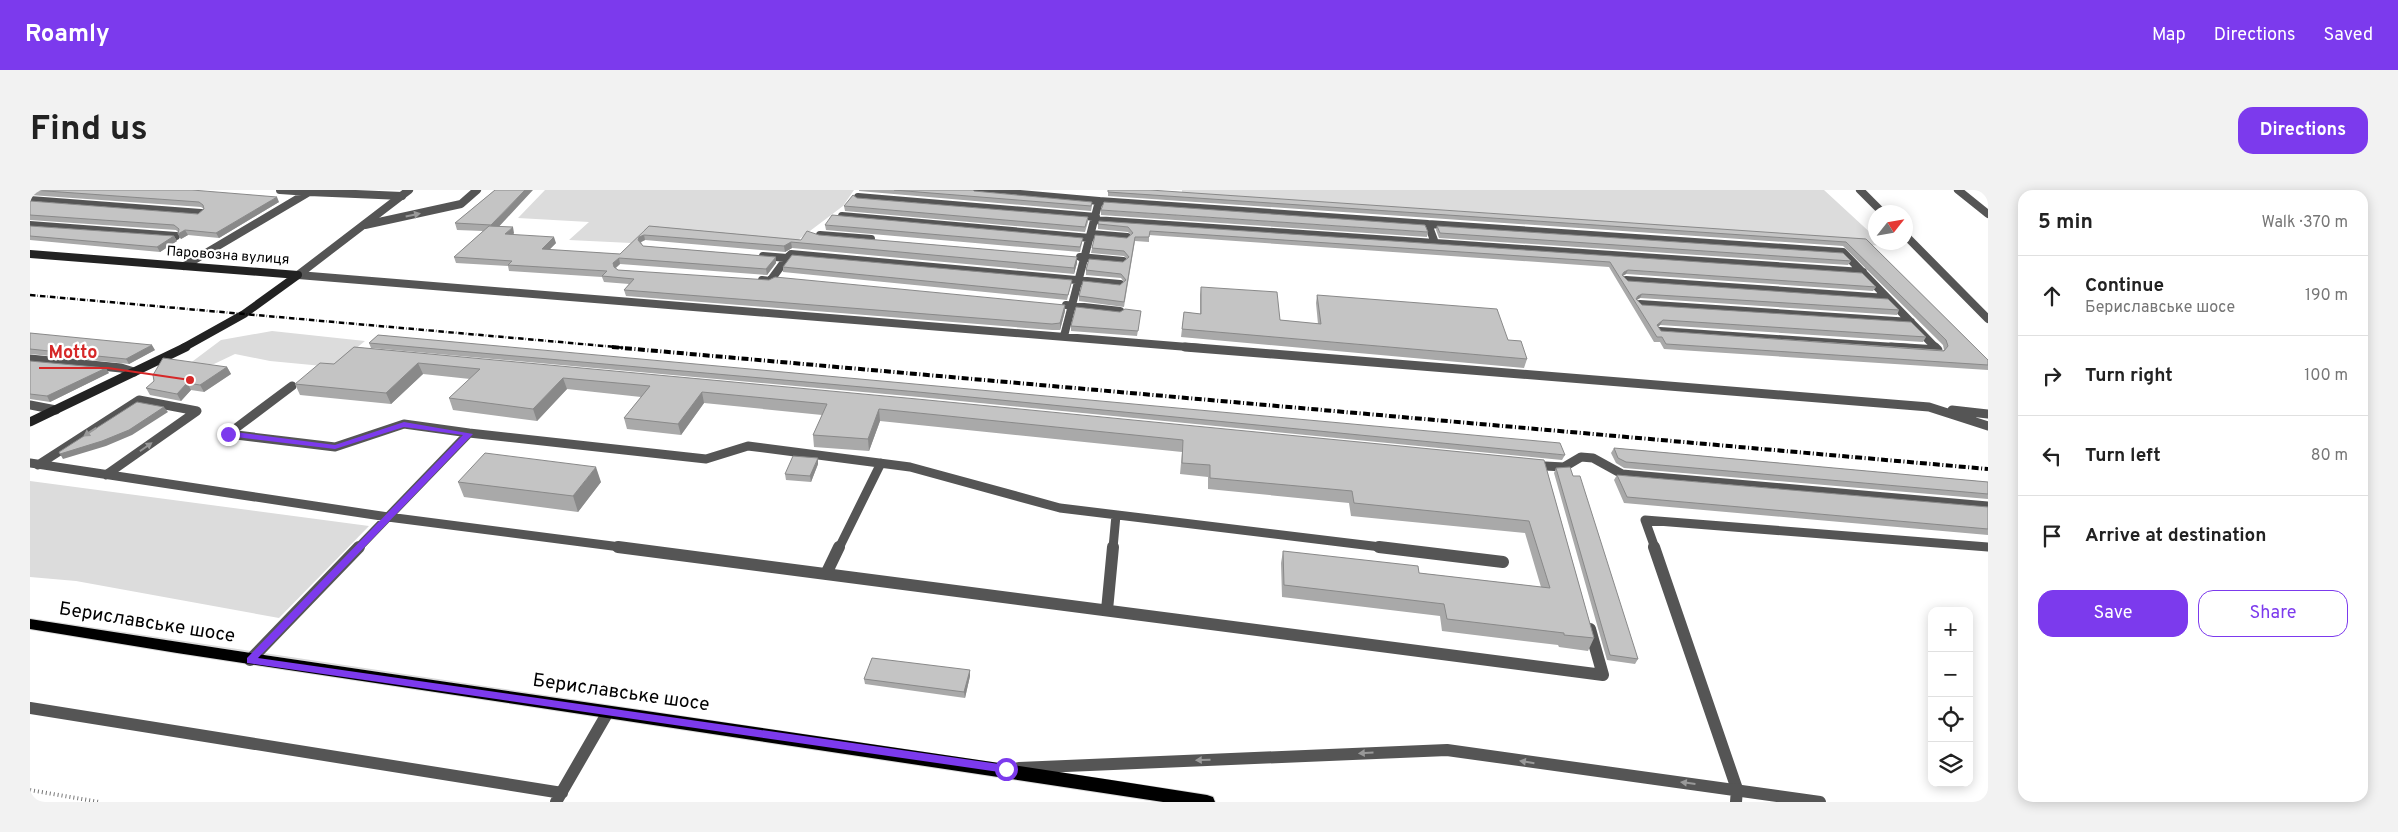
<!DOCTYPE html>
<html lang="en">
<head>
<meta charset="utf-8">
<style>
  body { margin:0; font-family:Overpass,sans-serif; background:#f2f2f2; color:#222 }
  .controls { position:absolute; right:15px; bottom:15px; display:grid; overflow:hidden; border-radius:10px; box-shadow:0 2px 12px #0003 }
  .controls button { width:45px; height:45px; display:grid; place-items:center; padding:0; border:0; border-bottom:1px solid #e0e0e0; background:#fff; color:#222; font:25px sans-serif }
  .compass { position:absolute; left:1838px; top:15px; width:45px; height:45px; border-radius:50%; background:#fff; box-shadow:0 2px 12px #0003; rotate:59deg }
  .stop { position:absolute; width:15px; height:15px; margin:-11px; border:4px solid #7c3aed; border-radius:50%; background:#fff }
  .stop.end { background:#7c3aed; border-color:#fff; box-shadow:0 1px 5px #0008 }
  .list { margin:0; padding:0; list-style:none }
  h2 { display:flex; justify-content:space-between; align-items:center; height:65px; margin:0; padding:0 20px; font-size:21px }
  h2 small { font-size:16px; font-weight:400; color:#767676 }
  .list li { display:grid; grid-template-columns:32px 1fr auto; gap:15px; align-items:center; box-sizing:border-box; height:80px; padding:0 20px; border-top:1px solid #e0e0e0 }
  .list b { display:block; font-size:19px; white-space:nowrap }
  .list p { margin:0; font-size:16px; white-space:nowrap; color:#767676 }
  .list em { font-size:16px; font-style:normal; color:#767676 }
  .actions { display:flex; gap:10px; padding:15px 20px }
  .actions a { flex:1; padding:11px 0; border:1px solid #7c3aed; border-radius:15px; text-align:center; font-size:18px; color:#7c3aed }
  .actions .main { background:#7c3aed; color:#fff }
  .icon { flex:none; width:28px; height:28px; fill:none; stroke:currentColor; stroke-width:2; stroke-linecap:round; stroke-linejoin:round }
  .map { position:relative; flex:none; width:1958px; height:612px; overflow:hidden; border-radius:15px }
  header { display:flex; align-items:center; gap:30px; box-sizing:border-box; height:70px; padding:0 25px; background:#7c3aed; color:#fff }
  header strong { font-size:24px }
  nav { display:flex; gap:28px; margin-inline-start:auto; font-size:18px }
  .intro { display:flex; align-items:center; justify-content:space-between; box-sizing:border-box; height:120px; padding:0 30px }
  h1 { margin:0; font-size:35px }
  .button { padding:12px 22px; border-radius:15px; background:#7c3aed; color:#fff; font-size:18px; font-weight:700 }
  main { display:flex; gap:30px; padding:0 30px }
  aside { flex:1; background:#fff; border-radius:15px; box-shadow:0 2px 12px #0003 }
  .map>svg:first-child { display:block }
  .green { fill:#dcdcdc }
  .lines { fill:none; stroke-linecap:round; stroke-linejoin:round }
  .primary-casing { stroke:#dbdbdb; stroke-width:2 }
  .path { stroke:#777; stroke-width:4; stroke-dasharray:1 3; stroke-linecap:butt }
  .service-far2 { stroke:#555; stroke-width:8 }
  .service-far1 { stroke:#555; stroke-width:9 }
  .service { stroke:#555; stroke-width:12 }
  .tertiary-far1 { stroke:#555; stroke-width:8 }
  .tertiary { stroke:#555; stroke-width:12 }
  .secondary-far1 { stroke:#222; stroke-width:8 }
  .secondary { stroke:#222; stroke-width:9 }
  .primary { fill:#000; fill-rule:evenodd }
  .rail-far1 { stroke:#000; stroke-width:2.5; stroke-dasharray:5.5 2 0.5 2; stroke-linecap:butt }
  .rail { stroke:#000; stroke-width:4; stroke-dasharray:7 2.5 1 2.5; stroke-linecap:butt }
  .wall { fill:#a9a9a9 }
  .shaded-wall { fill:#898989 }
  .building { fill:#c4c4c4; stroke:#898989 }
  .oneway { fill:#999 }
  .route { fill:#7c3aed }
  .labels { text-anchor:middle; dominant-baseline:central; stroke-width:4.5; stroke-linejoin:round; paint-order:stroke }
  .far-street-label { font-size:14px; fill:#000; stroke:#fff }
  .near-street-label { font-size:19px; fill:#000; stroke:#fff }
  .leader { fill:none; stroke:#d62828; stroke-width:2 }
  .callout-dot { fill:#d62828; stroke:#fff; stroke-width:2 }
  .callout-label { font-size:18px; text-anchor:middle; font-weight:bold; fill:#d62828; stroke:#fff; stroke-width:4.5; stroke-linejoin:round; paint-order:stroke }
</style>
</head>
<body>
<header>
<strong>Roamly</strong>
<nav><a>Map</a><a>Directions</a><a>Saved</a></nav>
</header>
<div class="intro"><h1>Find us</h1><a class="button">Directions</a></div>
<main>
<div class="map">
<svg width="1958" height="612" viewBox="0 0 1958 612">
  <rect width="100%" height="100%" fill="#fff"/>
  <path class="green" d="M515,0H824L813,16L768,50L614,40L601,53L539,50L559,32L488,28Z
    M1152,0H1794L1845,47L1846,52L1851,53L1855,56L1152,7Z
    M242,141L335,151L303,177L240,171L205,164L184,174H159L191,150Z
    M0,291L339,336L249,428L46,391L0,387Z"/>
  <g class="lines">
    <defs>
      <path id="primary" d="M0,429C392,491 785,543 1177,605L1183,607L1185,612H1133L147,463L0,439Z"/>
    </defs>
    <use href="#primary" class="primary-casing"/>
    <path class="path" d="M0,600L69,612"/>
    <path class="service-far2" d="M250,0L279,2
      M945,0L1069,11
      M1928,0L1958,24
      M828,7L1066,27
      M0,10L171,23
      M812,26L1060,48
      M1398,34L1813,62L1906,158
      M0,35L146,46
      M335,35L431,14L447,0
      M1061,44L1097,47
      M790,45L841,49
      M1405,53L1833,82
      M733,66L757,68L761,64L1090,94
      M1050,67L1093,71
      M154,76L279,2L372,6
      M268,85L1170,158
      M732,90L740,91L757,68
      M1596,90L1857,108
      M1610,114L1881,132
      M1036,115L1090,121
      M1630,141L1879,158
      M1034,146L1069,11L1398,34L1405,53L1065,30"/>
    <path class="service-far1" d="M1155,157L1899,217L1958,236
      M1861,157L1908,160L1905,157
      M0,169L91,178L104,182
      M262,196L198,244L305,257L374,234L439,243
      M0,215L26,220
      M1922,220L1958,224
      M0,273L358,327L598,358
      M8,275L109,210L167,221L76,285
      M1515,276L1534,277L1551,267L1563,268L1592,284L1958,316
      M328,358L439,243L676,269L718,256L880,277L1030,318L1359,358
      M809,358L851,273
      M1083,358L1086,325
      M1625,358L1615,330L1958,357"/>
    <path class="service" d="M588,357L1573,485L1560,439
      M1349,357L1473,372
      M1624,357L1707,599
      M796,384L809,357
      M1077,420L1083,357
      M220,470L329,357
      M0,518L532,603
      M526,612L578,522"/>
    <path class="tertiary-far1" d="M1830,0L1852,22
      M1876,46L1958,129
      M268,85L379,0"/>
    <path class="tertiary" d="M989,578L1417,560L1790,612
      M1706,612L1707,599"/>
    <path class="secondary-far1" d="M0,64L268,85L214,124L153,158"/>
    <path class="secondary" d="M0,232L156,157"/>
    <use href="#primary" class="primary"/>
    <path class="rail-far1" d="M0,105L597,158"/>
    <path class="rail" d="M582,157L1958,279"/>
  </g>
  <path class="wall" d="M0,0L249,12L189,48L158,45L151,49L148,44V42L146,40L0,30V11L168,24L174,19L171,17L0,5Z
    M465,0L469,36L484,43L483,45L526,53L519,60L590,64L619,36L771,50L789,45L1047,67V73L1044,84L762,58L755,62L615,50L611,52L613,56L746,67V73L737,85L590,74L586,78L588,80L1035,115V121L1030,140H1022L596,106L594,100L599,94L574,92L572,87L479,81L478,76L426,73L424,67L453,41L427,40L425,33Z
    M829,0H943L944,1L1062,12V16L1061,21L829,1Z
    M1078,0L1836,49L1958,170V180L1634,159L1630,152H1624L1579,77L1119,45V52L1105,51L1094,117L1049,111V106L1090,95L1094,92L1091,88L1056,85V80L1093,72L1097,69L1094,66L1061,63L1062,58L1097,48L1101,45L1098,42L1068,39V34L1832,83L1846,97L1843,101L1596,84L1593,86L1598,91L1869,120L1867,125L1610,108L1607,110L1612,115L1896,147L1893,152L1630,135L1628,137L1631,141L1914,160L1913,155L1813,56L1078,6Z
    M827,8L1058,27V32L1055,42L815,21L814,16Z
    M1071,20L1398,42L1397,47L1071,25Z
    M795,35L1052,53L1050,62L796,40Z
    M0,36L144,46L147,51L130,62L0,50Z
    M1407,36L1821,71L1818,75L1409,48L1406,40Z
    M753,77L1042,90L1041,95L1037,110L753,82Z
    M1171,97L1250,130L1288,134L1286,113L1287,105L1478,150L1497,169L1494,178L1151,147L1154,122L1170,124V105Z
    M1111,121L1107,146L1041,141V136L1090,122Z
    M0,143L125,160L99,174L0,164Z
    M348,145L1535,265L1532,270L889,207L341,158L339,153Z
    M324,157L1514,270L1564,448L1558,461L1529,457L1528,455L1412,441L1410,426L1252,407L1251,373L1253,361L1389,383L1511,397L1495,343L1321,326L1319,313L1178,299V287L1150,284L1152,262L850,231L839,261L784,257L783,245L792,225L674,213L651,245L597,239L594,228L611,207L537,199L507,231L423,220L419,208L440,189L393,184L361,214L270,205L265,194L304,174Z
    M0,171L79,183L20,212L0,209Z
    M197,177L201,184L174,202L161,200L151,211L120,205L116,198Z
    M1584,258L1958,292V309L1594,278L1586,273L1581,263Z
    M788,274L781,292L756,290L755,284Z
    M1526,278L1608,469L1605,474L1577,470L1524,283Z
    M1587,285L1958,317V345L1594,313L1584,290Z
    M428,292H571L548,322L434,307Z
    M940,480V486L935,508L835,494L834,489Z"/>
  <path class="shaded-wall" d="M495,0H503L464,42L461,35Z
    M247,7L249,12L189,48L186,43Z
    M483,37L484,43L477,50L475,44Z
    M155,40L158,45L151,49L148,44Z
    M614,45L615,50L611,52L609,56L608,50L609,47Z
    M144,46L147,51L130,62L127,57Z
    M524,47L526,53L514,65L512,59Z
    M761,52L762,58L755,62L754,56Z
    M746,67V73L737,85L736,79Z
    M1047,67V73L1044,84V78Z
    M589,68L590,74L584,79L583,73Z
    M1598,80L1596,84L1592,86L1594,82Z
    M1612,104L1610,108L1606,110L1608,106Z
    M1035,115V121L1030,140V133Z
    M1633,130L1630,135L1624,140L1627,135Z
    M122,155L125,160L99,174L96,169Z
    M388,173L393,184L361,214L356,203Z
    M197,177L201,184L174,202L170,195Z
    M76,178L79,183L20,212L17,206Z
    M533,188L537,199L507,231L503,219Z
    M157,193L161,200L151,211L147,204Z
    M672,202L674,213L651,245L648,234Z
    M134,217L138,222L102,245L76,256L33,269L30,264Z
    M849,219L850,231L839,261L838,249Z
    M788,268V274L781,292L780,286Z
    M566,277L571,292L548,322L543,306Z
    M940,480V486L935,508L934,502Z"/>
  <path class="building" d="M3,0H162L247,7L186,43L155,40L148,44L149,39L144,35L0,25V11L168,24L174,19L173,15L169,12Z
    M465,0H495L461,35L425,33Z
    M864,0H943L944,1L1062,12L1061,16Z
    M1078,0H1120L1836,49L1958,170V175L1636,154L1632,147H1627L1580,72L1120,41L1119,47H1105L1094,112L1049,106L1053,91L1090,95L1096,90L1091,84L1056,80L1059,69L1093,72L1099,67L1094,61L1062,58L1065,45L1097,48L1103,43L1098,37L1068,34L1069,31L1832,83L1846,97L1598,80L1594,82L1592,85L1598,91L1858,109L1869,120L1612,104L1608,106L1606,109L1612,115L1881,132L1896,147L1633,130L1627,135L1631,141L1914,161L1918,156L1916,150L1816,52L1078,2Z
    M823,5L827,8L1058,27L1055,37L814,16Z
    M1074,12L1395,35L1398,42L1071,20Z
    M802,25L1053,48L1050,57L795,35Z
    M0,36L144,46L127,57L0,46Z
    M459,36L483,37L475,44L524,47L512,59L590,64L619,36L771,50L777,41L789,45L1047,67L1044,78L761,52L754,56L614,45L609,47L608,50L613,56L746,67L736,79L589,68L583,73L584,77L588,80L739,90L745,87L1035,115L1030,133L1022,134L594,100L604,89L572,86L577,81L478,75L482,71L424,67Z
    M1407,36L1813,63L1821,71L1410,43Z
    M762,65L1042,90L1038,105L753,77Z
    M1171,97L1247,102L1250,130L1291,134L1287,105L1467,119L1478,150L1491,151L1497,169L1152,139L1154,122L1171,124Z
    M1046,117L1090,122L1095,119L1111,121L1108,141L1041,136Z
    M0,143L122,155L96,169L0,159Z
    M348,145L1530,253L1535,265L888,202L339,153Z
    M324,157L887,209L1514,270L1564,448L1534,445V443L1417,429L1414,414L1254,395L1253,361L1388,376L1389,383L1520,398L1499,331L1324,313L1322,301L1180,288V275L1152,273L1153,250L849,219L838,249L783,245L797,214L672,202L648,234L594,228L620,196L533,188L503,219L419,208L450,179L388,173L356,203L265,194L290,173L304,174Z
    M133,168L197,177L170,195L157,193L147,204L116,198L124,191L123,185Z
    M0,171L76,178L17,206L0,204Z
    M107,212L134,217L99,240L72,251L30,264L29,262Z
    M1584,258L1958,292V304L1596,272L1588,268Z
    M455,263L566,277L543,306L428,292Z
    M763,266L788,268L780,286L755,284Z
    M1540,277L1543,286H1550L1608,469L1580,465L1526,278Z
    M1587,285L1958,317V339L1597,307Z
    M842,468L940,480L934,502L834,489Z"/>
  <defs><path id="oneway-solid" d="M-6-.8H1V-3.2L6.5 0L1 3.2V.8H-6Z" transform="scale(1.25)"/></defs>
  <g class="oneway">
    <use href="#oneway-solid" transform="translate(383 25) rotate(-12)"/>
    <use href="#oneway-solid" transform="translate(60 242) rotate(147)"/>
    <use href="#oneway-solid" transform="translate(116 257) rotate(-35)"/>
    <use href="#oneway-solid" transform="translate(1336 563) rotate(177)"/>
    <use href="#oneway-solid" transform="translate(1173 570) rotate(178)"/>
    <use href="#oneway-solid" transform="translate(1497 572) rotate(-171)"/>
    <use href="#oneway-solid" transform="translate(1658 593) rotate(-173)"/>
  </g>
  <path class="route" d="M374,232L443,244L228,468L976,575L981,579L980,582L976,583L217,473V468L433,245L374,237L305,259L198,246L194,244L198,241L305,255Z"/>
  <g class="labels">
    <g class="far-street-label">
      <text transform="translate(198 66) rotate(4)">Паровозна вулиця</text>
    </g>
    <g class="near-street-label">
      <text transform="translate(117 433) rotate(9)">Бериславське шосе</text>
      <text transform="translate(591 503) rotate(8)">Бериславське шосе</text>
    </g>
  </g>
  <path class="leader" d="M160 190L78 178H9"/>
  <circle class="callout-dot" cx="160" cy="190" r="5"/>
  <g class="callout-label">
    <text x="43" y="168">Motto</text>
  </g>
</svg>
<div class="controls">
<button>+</button>
<button>−</button>
<button><svg class="icon" aria-label="locate" viewBox="0 0 24 24"><circle cx="12" cy="12" r="6"/><path d="M12 2v4M12 18v4M2 12h4M18 12h4"/></svg></button>
<button><svg class="icon" aria-label="layers" viewBox="0 0 24 24"><path d="M12 4l9 5-9 5-9-5zM3 14l9 5 9-5"/></svg></button>
</div>
<svg class="compass" viewBox="-18 -18 36 36"><path d="M0-13l5 13h-10z" fill="#e53935"/><path d="M0 13l5-13h-10z" fill="#767676"/></svg>
<div class="stop" style="left:976px;top:579px"></div>
<div class="stop end" style="left:198px;top:244px"></div>
</div>
<aside>
<h2>5 min<small>Walk · 370 m</small></h2>
<ul class="list">
<li><svg class="icon" aria-label="ahead" viewBox="0 0 24 24"><path d="M12 20V5M6 11l6-6 6 6"/></svg><div><b>Continue</b><p>Бериславське шосе</p></div><em>190 m</em></li>
<li><svg class="icon" aria-label="right" viewBox="0 0 24 24"><path d="M7 20v-9h11M14 6l5 5-5 5"/></svg><div><b>Turn right</b></div><em>100 m</em></li>
<li><svg class="icon" aria-label="left" viewBox="0 0 24 24"><path d="M17 20v-9H6M10 6l-5 5 5 5"/></svg><div><b>Turn left</b></div><em>80 m</em></li>
<li><svg class="icon" aria-label="arrive" viewBox="0 0 24 24"><path d="M6 21V4h12l-3 4 3 4H6"/></svg><div><b>Arrive at destination</b></div></li>
</ul>
<div class="actions"><a class="main">Save</a><a>Share</a></div>
</aside>
</main>
</body>
</html>
